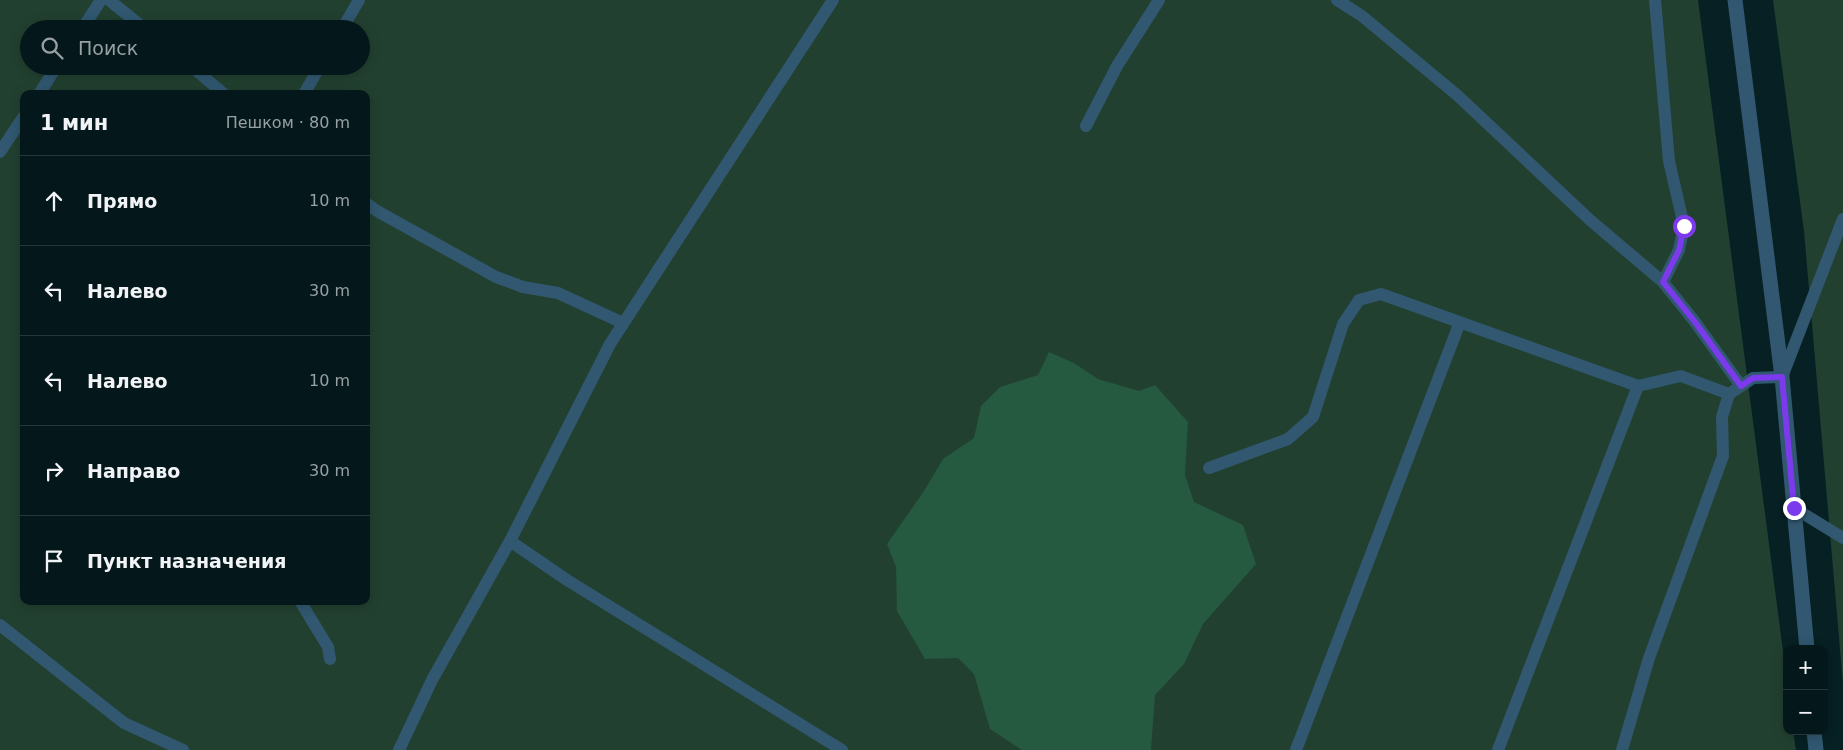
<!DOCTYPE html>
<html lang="ru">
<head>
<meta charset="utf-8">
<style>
  body { margin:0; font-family:"DejaVu Sans",sans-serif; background:#122528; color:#f1f3f6 }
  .controls { position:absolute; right:15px; bottom:15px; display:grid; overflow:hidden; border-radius:10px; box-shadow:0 2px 12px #0003 }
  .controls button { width:45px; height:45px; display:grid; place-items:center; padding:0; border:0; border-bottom:1px solid #25373a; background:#04181b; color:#f1f3f6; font:25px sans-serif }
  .stop { position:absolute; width:15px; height:15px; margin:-11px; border:4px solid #7c3aed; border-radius:50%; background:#fff }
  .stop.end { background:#7c3aed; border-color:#fff; box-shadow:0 1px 5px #0008 }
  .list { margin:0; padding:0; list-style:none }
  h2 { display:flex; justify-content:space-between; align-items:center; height:65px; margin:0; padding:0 20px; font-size:21px }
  h2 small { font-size:16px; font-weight:400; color:#97a0a3 }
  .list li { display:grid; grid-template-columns:32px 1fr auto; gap:15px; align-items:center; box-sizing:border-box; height:90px; padding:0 20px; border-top:1px solid #25373a }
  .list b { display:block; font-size:19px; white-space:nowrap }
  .list em { font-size:16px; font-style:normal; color:#97a0a3 }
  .icon { flex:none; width:28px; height:28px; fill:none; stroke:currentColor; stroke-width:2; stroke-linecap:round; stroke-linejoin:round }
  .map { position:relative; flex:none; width:1843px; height:750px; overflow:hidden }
  .search { position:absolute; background:#04181b; box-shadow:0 2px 12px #0003; left:20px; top:20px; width:350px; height:55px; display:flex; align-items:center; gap:12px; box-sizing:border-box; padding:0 18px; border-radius:28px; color:#97a0a3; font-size:19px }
  .panel { position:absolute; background:#04181b; box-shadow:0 2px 12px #0003; left:20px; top:90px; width:350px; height:515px; border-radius:10px }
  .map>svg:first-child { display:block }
  .green { fill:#224030; fill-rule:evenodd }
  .forest { fill:#255940 }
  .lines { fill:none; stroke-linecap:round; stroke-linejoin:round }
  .lane { stroke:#315870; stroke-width:12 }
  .street { stroke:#315870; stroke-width:15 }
  .route { stroke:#7c3aed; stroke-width:6 }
</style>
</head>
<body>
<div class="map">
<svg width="1843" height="750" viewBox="0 0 1843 750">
  <rect width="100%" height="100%" fill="#062024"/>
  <path class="green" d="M0,0H1698L1787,682V731H1793L1796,750H0ZM29,29H361V66H29ZM24,94H366V601H24Z
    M1773,0H1843V684L1804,231Z"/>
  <path class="forest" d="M1049,352L1074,363L1098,379L1139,391L1155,385L1188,422L1185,475L1194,502L1243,525L1256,564L1203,624L1184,664L1155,695L1151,750H1022L990,729L974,674L958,658L925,659L897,611L896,567L887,544L924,491L943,459L974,438L981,406L1000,387L1038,375Z"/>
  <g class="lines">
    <path class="lane" d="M109,0L145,29
      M1337,0L1362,16L1457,95L1590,220L1663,282L1695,322L1741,386
      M1655,0L1669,161L1684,226L1679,250L1663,282
      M82,29L101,0
      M342,29L359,0
      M191,66L224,94
      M39,94L57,66
      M304,94L320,66
      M1086,126L1117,66L1159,0
      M0,152L24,116
      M366,203L377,211L496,277L523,287L558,293L623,323
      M1209,468L1288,439L1313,417L1343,324L1359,300L1381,294L1638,386L1681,376L1729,394
      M1794,508L1843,538
      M510,541L567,580L842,750
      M300,601L328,647L330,659
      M0,625L124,723L183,750
      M399,750L432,680L510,541L610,344L833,0
      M1296,750L1460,322
      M1498,750L1638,386
      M1622,750L1649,658L1723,456L1722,417L1729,394L1753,378L1782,377L1843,219"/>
    <path class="street" d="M1735,0L1782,377L1807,649
      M1814,731L1816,750"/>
  </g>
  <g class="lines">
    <path class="route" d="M1684,226L1679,250L1663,282L1695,322L1741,386L1753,378L1782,377L1794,508"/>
  </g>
</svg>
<div class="controls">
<button>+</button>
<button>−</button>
</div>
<div class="stop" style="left:1684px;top:226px"></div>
<div class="stop end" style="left:1794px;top:508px"></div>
<div class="search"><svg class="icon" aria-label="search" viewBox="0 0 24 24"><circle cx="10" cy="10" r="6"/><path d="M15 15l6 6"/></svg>Поиск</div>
<section class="panel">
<h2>1 мин<small>Пешком · 80 m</small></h2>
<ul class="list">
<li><svg class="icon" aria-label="ahead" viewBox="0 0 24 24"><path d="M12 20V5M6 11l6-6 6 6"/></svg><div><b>Прямо</b></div><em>10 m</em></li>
<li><svg class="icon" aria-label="left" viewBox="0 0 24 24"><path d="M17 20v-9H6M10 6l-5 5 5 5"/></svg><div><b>Налево</b></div><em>30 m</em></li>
<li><svg class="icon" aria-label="left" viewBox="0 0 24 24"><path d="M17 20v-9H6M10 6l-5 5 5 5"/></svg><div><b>Налево</b></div><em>10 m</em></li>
<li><svg class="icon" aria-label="right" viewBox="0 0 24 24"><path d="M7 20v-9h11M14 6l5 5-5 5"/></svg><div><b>Направо</b></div><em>30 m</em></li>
<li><svg class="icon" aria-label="arrive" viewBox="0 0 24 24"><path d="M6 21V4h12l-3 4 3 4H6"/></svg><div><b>Пункт назначения</b></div></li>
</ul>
</section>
</div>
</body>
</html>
